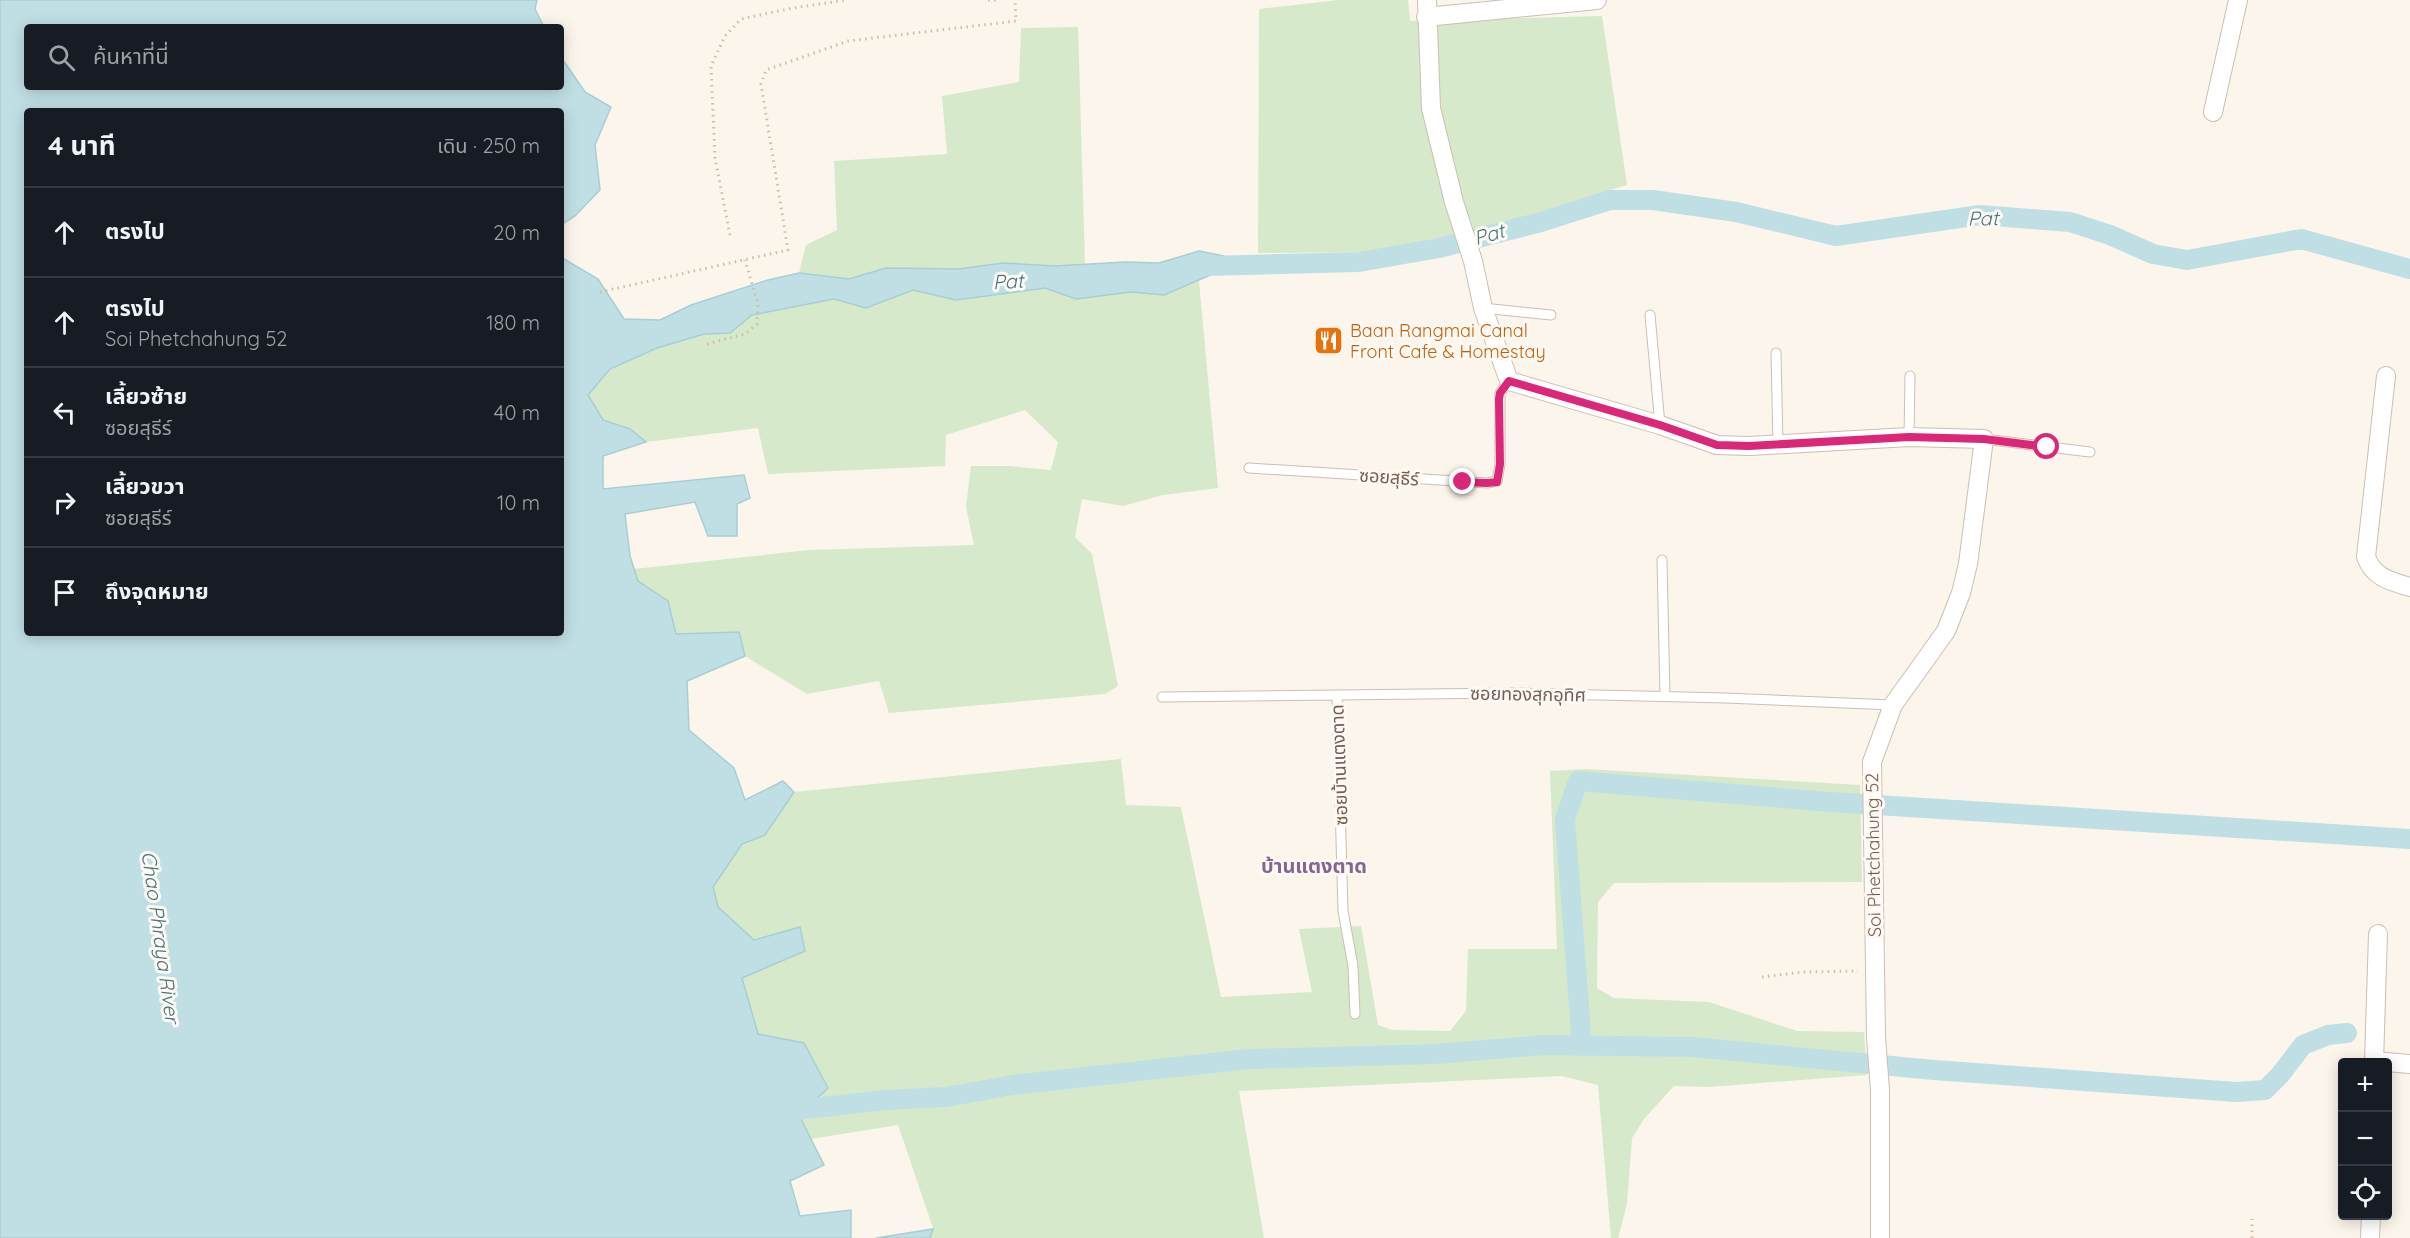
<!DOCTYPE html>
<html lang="th">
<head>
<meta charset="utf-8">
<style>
  body { margin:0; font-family:Quicksand,"Noto Sans Thai",sans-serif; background:#242831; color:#f1f3f6 }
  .controls { position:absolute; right:18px; bottom:18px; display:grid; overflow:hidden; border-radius:6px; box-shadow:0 3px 15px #0003 }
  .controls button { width:54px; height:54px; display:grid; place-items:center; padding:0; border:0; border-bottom:2px solid #363941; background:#171b24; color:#f1f3f6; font:30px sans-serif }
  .stop { position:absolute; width:18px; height:18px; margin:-14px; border:4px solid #db2777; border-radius:50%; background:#fff }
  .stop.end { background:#db2777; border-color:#fff; box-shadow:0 2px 6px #0008 }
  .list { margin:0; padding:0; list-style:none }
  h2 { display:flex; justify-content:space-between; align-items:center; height:78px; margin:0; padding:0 24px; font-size:26px }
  h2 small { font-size:20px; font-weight:400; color:#9ea1a6 }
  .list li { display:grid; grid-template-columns:39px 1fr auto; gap:18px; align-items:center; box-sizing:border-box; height:90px; padding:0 24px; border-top:2px solid #363941 }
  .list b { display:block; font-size:22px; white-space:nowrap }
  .list p { margin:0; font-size:20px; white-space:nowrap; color:#9ea1a6 }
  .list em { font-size:20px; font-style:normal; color:#9ea1a6 }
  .icon { flex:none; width:33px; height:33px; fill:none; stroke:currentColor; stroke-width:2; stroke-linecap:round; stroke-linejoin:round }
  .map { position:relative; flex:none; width:2410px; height:1238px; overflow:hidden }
  .search { position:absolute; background:#171b24; box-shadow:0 3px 15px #0003; left:24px; top:24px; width:540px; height:66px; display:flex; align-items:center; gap:15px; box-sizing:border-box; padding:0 21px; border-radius:6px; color:#9ea1a6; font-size:22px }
  .panel { position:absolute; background:#171b24; box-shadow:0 3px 15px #0003; left:24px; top:108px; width:540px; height:528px; border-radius:6px }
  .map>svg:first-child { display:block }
  .green { fill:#d6e9ca }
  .water { fill:#c0dfe4; stroke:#a7ced5; stroke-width:1.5 }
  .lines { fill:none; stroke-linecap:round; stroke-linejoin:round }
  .canal { stroke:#c0dfe4; stroke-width:20 }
  .service-casing { stroke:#cdbeb1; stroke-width:11 }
  .minor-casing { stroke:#cdbeb1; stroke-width:20 }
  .path { stroke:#d5baa7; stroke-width:3; stroke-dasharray:1.5 4.5; stroke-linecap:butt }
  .service { stroke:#fff; stroke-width:9 }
  .minor { stroke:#fff; stroke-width:18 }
  .route { stroke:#db2777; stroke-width:8 }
  .labels { text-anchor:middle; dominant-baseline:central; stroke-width:6; stroke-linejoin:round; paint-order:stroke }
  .food-label { font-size:18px; fill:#c56008; stroke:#fef9f2; text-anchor:start }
  .street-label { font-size:18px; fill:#755d4f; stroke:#fef9f2 }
  .water-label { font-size:20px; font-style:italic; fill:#47757f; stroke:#fef9f2 }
  .neighbourhood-label { font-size:20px; font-weight:bold; fill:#846790; stroke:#fef9f2 }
</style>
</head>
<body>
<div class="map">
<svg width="2410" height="1238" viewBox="0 0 2410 1238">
  <rect width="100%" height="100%" fill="#fbf5eb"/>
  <path class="green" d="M1339,0H1408L1410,21L1602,16L1627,185L1512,221L1377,252L1258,253L1259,9Z
    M1078,27L1085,265L1055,266L1003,263L958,269L886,268L849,279L799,273L806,245L837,230L834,161L947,154L942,96L1019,82L1021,28Z
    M1199,281L1218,488L1163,495L1123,506L1082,499L1075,537L1092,554L1118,686L1105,694L889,713L879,681L807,694L745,656L739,632L676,634L668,601L638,581L634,569L809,550L974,545L966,507L971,466H1009L1051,470L1058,442L1025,410L946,435L945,466L768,474L758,428L646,442L630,429L603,420L588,395L610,370L657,348L704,334L730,333L752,315L834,299L866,308L913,290L956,300L1045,288L1076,299L1131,292L1164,295Z
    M1121,759L1126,805L1181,807L1221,997L1312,992L1299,929L1361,926L1378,1025L1392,1030L1450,1031L1466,1011L1468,949H1557L1550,771L1586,769L1860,785L1862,882L1614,883L1598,902L1597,988L1614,998L1709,1002L1797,1031L1864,1032L1867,1075L1709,1087L1674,1086L1644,1119L1632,1138L1627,1204L1618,1238H1611L1598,1085L1562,1076L1239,1091L1264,1238H930L933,1228L898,1125L811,1139L799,1115L828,1088L803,1043L758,1034L742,978L805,951L799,928L754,940L718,907L713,887L742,844L765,835L794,792Z"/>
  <path class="water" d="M0,0H537L535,9L544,27H27V87H561V57L585,92L611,107L595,145L600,190L575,216L561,225V111H27V633H561V251L564,259L598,279L624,319L660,320L691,305L768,280L799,273L849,279L886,268L958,269L1003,263L1055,266L1125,262L1159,263L1199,251L1224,256L1234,265L1164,295L1131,292L1076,299L1045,288L956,300L913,290L866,308L834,299L752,315L730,333L704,334L657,348L610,369L588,395L603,420L630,429L646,442L603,456V489L744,475L750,498L737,504V536H708L695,502L625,514L630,556L638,581L668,601L676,634L739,632L745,656L687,681L689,730L734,768L745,800L783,781L794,792L765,835L742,844L713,887L718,907L754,940L800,927L805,951L742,978L758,1034L804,1043L828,1088L799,1115L824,1165L790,1181L800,1216L851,1210V1238H0Z
    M933,1229L930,1238H876Z"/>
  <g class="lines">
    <path class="canal" d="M1208,266L1359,262L1439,248L1541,222L1610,200H1653L1736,212L1836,236L1980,215L2070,222L2110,235L2153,254L2187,260L2301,239L2410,269
      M1582,1046L1565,819L1578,781L1830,802L2410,839
      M779,1112L886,1100L946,1097L1013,1085L1249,1059L1436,1054L1544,1045L1692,1047L1934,1070L2236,1092L2265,1090L2280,1075L2303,1045L2328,1035L2347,1033"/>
    <defs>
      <path id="service" d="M1483,308L1551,315
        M1650,315L1660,425
        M1776,353L1778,445
        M1909,437L1910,376
        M1984,439L2090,452
        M1249,468L1487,483L1497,481L1500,464V393L1509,381
        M1662,560L1665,696
        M1337,695L1343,911L1353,966L1355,1014
        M1162,697L1512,693L1725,698L1893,705"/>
      <path id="minor" d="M1427,0L1431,108L1454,202L1473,261L1483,308L1509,381L1660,425L1717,445L1749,446L1909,437L1984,439L1968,564L1961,593L1946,631L1893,705L1872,762L1876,1037L1880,1090V1238
        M1426,17L1597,0
        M2213,112L2238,0
        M2386,376L2366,557C2374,578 2390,581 2410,587
        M2374,1061L2410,1064
        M2374,1062L2378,934
        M2370,1238L2371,1216"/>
    </defs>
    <use href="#service" class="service-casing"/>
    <use href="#minor" class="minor-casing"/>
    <path class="path" d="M988,0H996
      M730,235L715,158L711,66L725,36L741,19L793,8L847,0
      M600,292L788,250L761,84L766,70L848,41L1016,21L1015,0
      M707,344L745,334L757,324L758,304L745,260
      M1762,977L1803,972L1858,971
      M2252,1238V1219"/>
    <use href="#service" class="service"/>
    <use href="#minor" class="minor"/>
  </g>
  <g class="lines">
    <path class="route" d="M1463,482L1487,483L1497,482L1500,464L1499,399L1500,393L1509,381L1660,425L1717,445L1749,446L1909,437L1984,439L2047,447"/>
  </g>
  <defs>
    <symbol id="restaurant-square" viewBox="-11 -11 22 22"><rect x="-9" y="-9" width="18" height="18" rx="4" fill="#e8710a" stroke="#fef9f2"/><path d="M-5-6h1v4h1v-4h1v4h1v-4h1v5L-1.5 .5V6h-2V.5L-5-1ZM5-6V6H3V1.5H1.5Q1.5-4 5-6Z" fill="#fff"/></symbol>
  </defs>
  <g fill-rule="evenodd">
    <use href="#restaurant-square" x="1312" y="324" width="33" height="33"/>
  </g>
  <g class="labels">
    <g class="food-label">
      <text x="1350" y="330">Baan Rangmai Canal<tspan x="1350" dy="21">Front Cafe &amp; Homestay</tspan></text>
    </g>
    <g class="street-label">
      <text transform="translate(1389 477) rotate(4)">ซอยสุธีร์</text>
      <text transform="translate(1528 694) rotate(1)">ซอยทองสุกอุทิศ</text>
      <text transform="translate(1339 765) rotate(-92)">ซอยบ้านแตงตาด</text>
      <text transform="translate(1873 855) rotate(-91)">Soi Phetchahung 52</text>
    </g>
    <g class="water-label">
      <text transform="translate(1983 218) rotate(-1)">Pat</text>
      <text transform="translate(1489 234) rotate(-16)">Pat</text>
      <text transform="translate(1008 281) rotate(-4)">Pat</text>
      <text transform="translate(161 937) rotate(82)">Chao Phraya River</text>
    </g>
    <g class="neighbourhood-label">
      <text x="1314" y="865">บ้านแตงตาด</text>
    </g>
  </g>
</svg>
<div class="controls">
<button>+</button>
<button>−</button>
<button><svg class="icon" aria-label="locate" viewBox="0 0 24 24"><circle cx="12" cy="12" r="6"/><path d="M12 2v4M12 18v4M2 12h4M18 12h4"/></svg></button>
</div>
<div class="stop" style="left:2047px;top:447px"></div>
<div class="stop end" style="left:1463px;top:482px"></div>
<div class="search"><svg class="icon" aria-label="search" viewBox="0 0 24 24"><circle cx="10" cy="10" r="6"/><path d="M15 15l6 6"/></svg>ค้นหาที่นี่</div>
<section class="panel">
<h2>4 นาที<small>เดิน · 250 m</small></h2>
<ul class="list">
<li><svg class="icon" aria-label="ahead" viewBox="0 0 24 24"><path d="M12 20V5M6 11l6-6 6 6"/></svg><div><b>ตรงไป</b></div><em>20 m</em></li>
<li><svg class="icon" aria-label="ahead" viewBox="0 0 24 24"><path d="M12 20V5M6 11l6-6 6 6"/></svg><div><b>ตรงไป</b><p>Soi Phetchahung 52</p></div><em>180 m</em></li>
<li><svg class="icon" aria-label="left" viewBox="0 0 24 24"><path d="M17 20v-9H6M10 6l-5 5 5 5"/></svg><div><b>เลี้ยวซ้าย</b><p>ซอยสุธีร์</p></div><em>40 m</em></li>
<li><svg class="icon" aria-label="right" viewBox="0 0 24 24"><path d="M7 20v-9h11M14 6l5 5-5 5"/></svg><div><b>เลี้ยวขวา</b><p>ซอยสุธีร์</p></div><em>10 m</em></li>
<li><svg class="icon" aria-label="arrive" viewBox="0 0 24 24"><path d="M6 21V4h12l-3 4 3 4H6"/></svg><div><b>ถึงจุดหมาย</b></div></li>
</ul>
</section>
</div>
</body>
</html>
